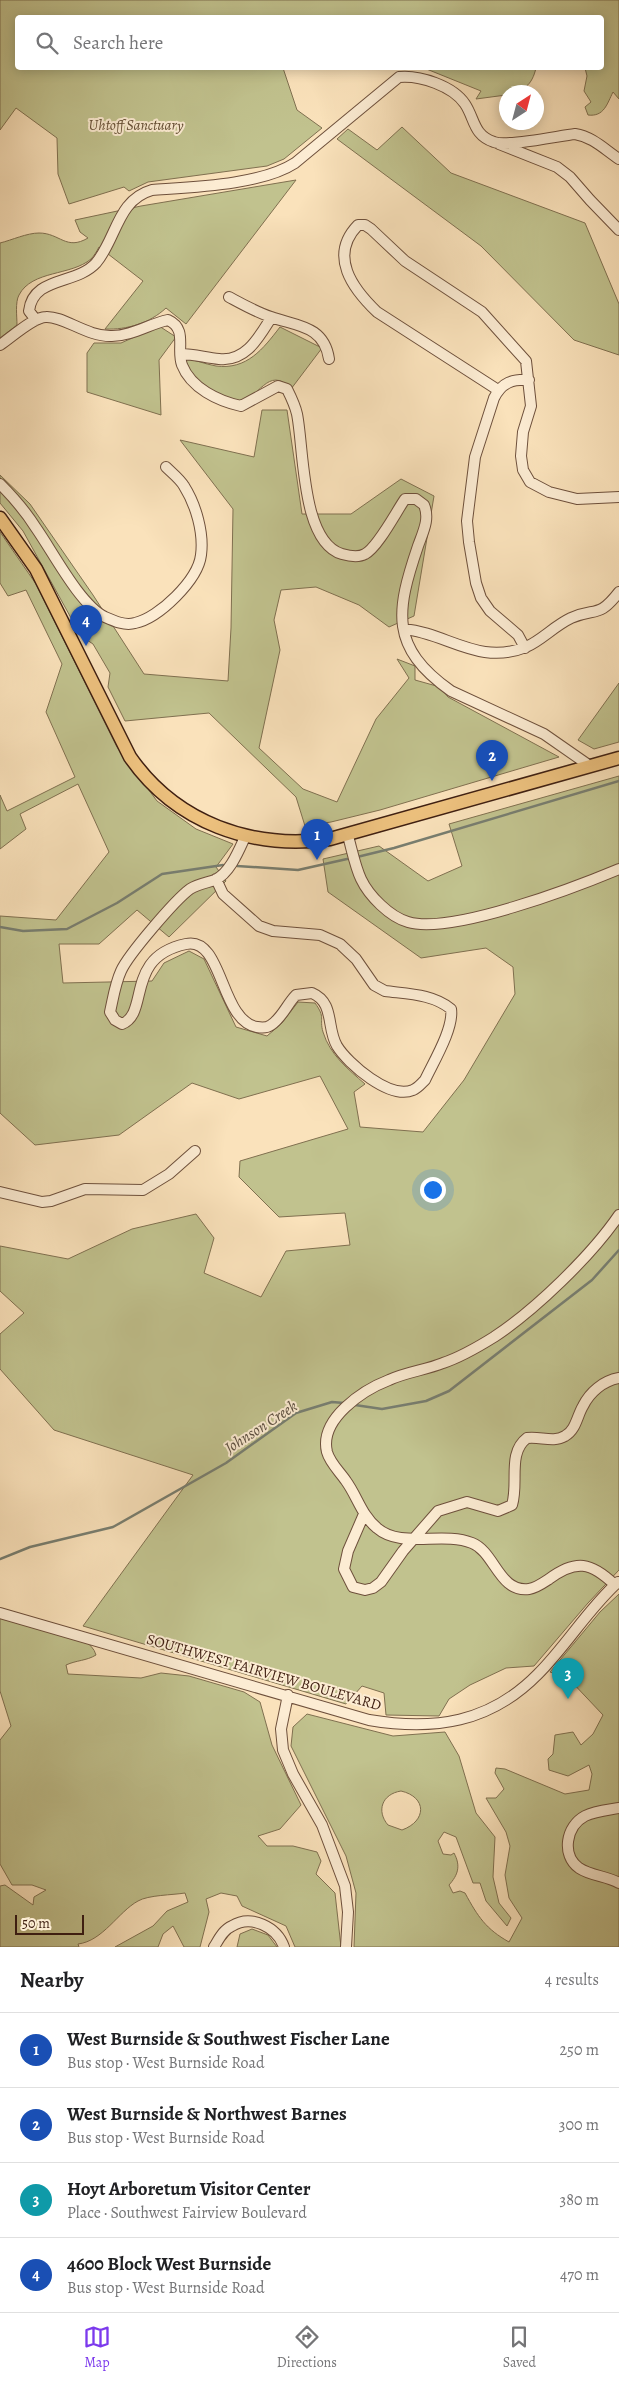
<!DOCTYPE html>
<html lang="en">
<head>
<meta charset="utf-8">
<style>
  body { margin:0; font-family:Alegreya,serif; background:#f2f2f2; color:#202124 }
  .compass { position:absolute; left:499px; top:85px; width:45px; height:45px; border-radius:50%; background:#fff; box-shadow:0 2px 12px #0003; rotate:36deg }
  .scale { position:absolute; left:15px; bottom:12px; width:69px; box-sizing:border-box; padding-left:5px; border:2px solid #3f1f11; border-top:0; font-size:14px; line-height:18px; white-space:nowrap; color:#3f1f11; -webkit-text-stroke:4px #fcecd3; paint-order:stroke }
  .you { position:absolute; left:432px; top:1189px; width:18px; height:18px; margin:-12px; border:4px solid #fff; border-radius:50%; background:#1a73e8; box-shadow:0 0 0 8px #1a73e833 }
  .badge { display:grid; place-items:center; width:32px; height:32px; border-radius:50%; background:#7c3aed; color:#fff; font-size:16px; font-weight:700 }
  .pin { position:absolute; translate:-50% -41px; filter:drop-shadow(0 1px 2px #0008) }
  .pin::after { content:''; position:absolute; top:26px; width:18px; height:15px; background:inherit; clip-path:polygon(0 0,100% 0,50% 100%) }
  .list { margin:0; padding:0; list-style:none }
  h2 { display:flex; justify-content:space-between; align-items:center; height:65px; margin:0; padding:0 20px; font-size:21px }
  h2 small { font-size:16px; font-weight:400; color:#757577 }
  .list li { display:grid; grid-template-columns:32px 1fr auto; gap:15px; align-items:center; box-sizing:border-box; height:75px; padding:0 20px; border-top:1px solid #e0e0e0 }
  .list b { display:block; font-size:19px; white-space:nowrap }
  .list p { margin:0; font-size:16px; white-space:nowrap; color:#757577 }
  .list em { font-size:16px; font-style:normal; color:#757577 }
  .icon { flex:none; width:28px; height:28px; fill:none; stroke:currentColor; stroke-width:2; stroke-linecap:round; stroke-linejoin:round }
  .map { position:relative; flex:none; width:619px; height:1947px; overflow:hidden }
  .search { position:absolute; background:#fff; box-shadow:0 2px 12px #0003; left:15px; right:15px; top:15px; height:55px; display:flex; align-items:center; gap:12px; box-sizing:border-box; padding:0 18px; border-radius:5px; color:#757577; font-size:19px }
  .sheet { height:365px; background:#fff }
  nav { display:flex; justify-content:space-around; align-items:center; box-sizing:border-box; height:70px; border-top:1px solid #e0e0e0; background:#fff; font-size:14px; color:#757577 }
  nav a { display:grid; justify-items:center; gap:2px }
  nav .on { color:#7c3aed }
  .map>svg:first-child { display:block }
  .green { fill:#c1c28e; stroke:#807050; fill-rule:evenodd }
  .lines { fill:none; stroke-linecap:round; stroke-linejoin:round }
  .stream { stroke:#787e70; stroke-width:2.5 }
  .minor-casing { stroke:#6e503c; stroke-width:12 }
  .major-casing { stroke:#3f1f11; stroke-width:15 }
  .minor { stroke:#fcecd3; stroke-width:10 }
  .major { stroke:#edc17e; stroke-width:12 }
  .labels { text-anchor:middle; dominant-baseline:central; stroke-width:4; stroke-linejoin:round; paint-order:stroke }
  .park-label { font-size:15px; font-style:italic; fill:#665036; stroke:#fcecd3 }
  .street-label { font-size:15px; fill:#3f1f11; stroke:#fcecd3 }
  .water-label { font-size:16px; font-style:italic; fill:#5c4f41; stroke:#fcecd3 }
</style>
</head>
<body>
<div class="map">
<svg width="619" height="1947" viewBox="0 0 619 1947">
  <rect width="100%" height="100%" fill="#fae2bb"/>
  <filter id="stains"><feTurbulence type="fractalNoise" baseFrequency=".004" numOctaves="4"/><feColorMatrix values="0 0 0 0 .2 0 0 0 0 .09 0 0 0 0 .02 0 0 0 .5 -.17"/></filter>
  <radialGradient id="worn" r=".72"><stop offset=".6" stop-color="#630" stop-opacity="0"/><stop offset="1" stop-color="#630" stop-opacity=".3"/></radialGradient>
  <path class="green" d="M0,0H619V99L613,92C607,104 604,117 588,115L585,107L591,102L584,91L587,76L585,68H602V18H18V68H283L297,110L322,128L284,159L267,166L148,182L129,191L124,187L69,204L58,174L57,138L16,108L0,130Z
    M424,68H536C532,85 524,92 506,92V95L476,99L481,91Z
    M402,127L451,173L585,223L619,304V355L574,340L481,246L337,139L348,129L377,150Z
    M296,180L186,324L166,308C150,323 127,330 105,329L143,281L99,247C97,251 94,256 91,259C71,276 32,270 19,295C15,302 17,317 17,325L0,338V243C12,240 27,233 39,233C60,233 66,251 88,238L80,232L75,220L141,206Z
    M159,326L176,337L159,360L161,415L87,392V353L94,343H121Z
    M280,327L322,348L291,389C268,363 258,402 238,401C227,400 202,385 194,377C189,372 185,364 182,358C194,359 204,364 216,366C247,370 263,349 280,327Z
    M262,410H287L302,514H351L401,479L434,496L414,616L389,627L359,605L316,587L281,590L274,620L280,650L259,748L303,789L337,802L376,719L409,678L397,659L415,666V680L440,687L448,697L559,757L380,810L331,822L305,826L296,797L209,713L125,721L108,687L110,673L93,644L81,636L23,531L0,503V475L30,504L93,595L144,674L228,681L231,628L233,509L180,440L254,457Z
    M0,532L36,584L117,747L157,801L196,829L233,844L216,867L226,881L169,937L137,910L99,944H59L63,983L152,981L164,963L189,951L204,959L236,1027L267,1036L282,1023L298,1002L315,1003C326,1018 319,1018 323,1032C330,1055 348,1069 365,1084L354,1092L360,1127L423,1132L464,1080L515,994L513,967L486,948L421,958L328,892L323,859L379,846L428,881L462,866L449,824L619,776V1570L588,1603L534,1666L506,1668L470,1685L449,1699L439,1716L386,1715L384,1693L362,1686L346,1704L83,1626L193,1475L54,1430L0,1369V1334L24,1313L0,1291V1246L68,1259L132,1229L196,1214L214,1238L204,1273L261,1297L286,1251L350,1245L345,1213L279,1217L239,1177L240,1161L348,1129L320,1076L239,1099L192,1083L119,1135L35,1145L0,1113V916L56,920L109,852L78,784L20,814L26,829L0,849V795L7,811L75,777L46,712L62,664L26,590L8,596L0,583Z
    M619,683V742L594,749L578,740Z
    M619,1594V1947H354L356,1893L346,1856L291,1746L293,1727L307,1714L393,1736L445,1732L459,1756L476,1813L495,1837L493,1877L499,1903L511,1918L507,1926L486,1901L480,1883H473L456,1837L444,1832L438,1841L443,1854L451,1855L454,1853C461,1866 458,1875 449,1885L453,1893L460,1891L465,1893C478,1917 486,1929 509,1942L522,1918L509,1898L505,1875L510,1846L506,1832L486,1798H496L504,1789L495,1773L496,1768L505,1769L565,1794L589,1790L592,1774L589,1765L568,1776L549,1770L548,1759L553,1754L555,1735L573,1732L581,1745L593,1734L603,1715L569,1679L550,1672L600,1612ZM401,1791C427,1797 427,1821 402,1830L388,1825C376,1811 382,1794 401,1791Z
    M0,1613C22,1619 90,1630 96,1655C86,1661 77,1660 66,1665L68,1674L141,1678L161,1673L189,1676L244,1692L260,1702L272,1745L301,1805L280,1829L258,1836L267,1846H293L317,1852L321,1861L316,1874L335,1893L341,1947H295L286,1926L242,1906L237,1896L221,1893L206,1899L209,1912L200,1947H184L173,1926L163,1934L158,1947H115L153,1926L167,1911L188,1902L185,1893C173,1895 148,1895 138,1901C118,1912 103,1941 78,1944L79,1947H0V1886L5,1885L33,1905L34,1897L46,1890L32,1885H12L0,1864V1740L11,1726L0,1691Z
    M252,1929L268,1935L277,1947H237L240,1934Z"/>
  <g class="lines">
    <path class="stream" d="M357,857L394,848L619,781
      M237,866L298,870L347,859
      M0,927L23,931L67,929L117,903L162,874L223,865
      M355,1405L382,1409L426,1401L449,1391L592,1280L619,1250
      M0,1559L30,1547L113,1527L226,1463L296,1413L332,1402L344,1403"/>
    <defs>
      <path id="minor" d="M499,144L557,167L570,177L590,200L619,230
        M229,297C242,304 256,312 271,317C296,326 324,325 329,359
        M36,320L29,311C33,276 76,285 96,263C117,238 117,200 152,190C194,187 261,185 295,163L399,77C420,75 453,86 465,104C475,119 473,135 494,142C507,147 558,136 575,134C593,137 604,149 619,159
        M0,345C11,338 33,317 46,317C64,316 87,337 112,336C132,336 149,324 168,320C188,329 176,349 182,365C191,388 218,401 241,406L278,386L287,389C291,397 295,405 297,414C304,448 301,542 342,554C349,556 358,558 365,554C378,547 396,512 405,499H416L424,505C430,519 423,532 418,546C396,611 389,647 451,691L544,734L590,766
        M181,354C195,354 206,358 219,359C246,362 259,337 271,318
        M498,390L377,312C353,289 328,256 358,225H365L371,229L405,261L482,312L526,361L531,406L523,432L521,456L523,470L530,482L549,492L577,499L619,497
        M0,484C13,497 26,512 36,528C53,552 80,605 105,617C114,621 125,626 135,623C159,618 198,580 201,555C204,533 196,505 184,486C180,479 172,473 166,467
        M404,629C447,633 479,666 526,647C542,640 554,626 571,618C596,607 598,619 619,592
        M525,648L518,635L490,611L481,598L476,583L469,542L467,521L475,457L494,398C502,382 513,379 529,380
        M348,836C352,850 355,866 361,879C369,896 390,917 408,922C451,935 576,887 619,869
        M216,879L223,894L259,926L273,931L320,935L340,944L356,959L374,985L385,991C408,994 433,994 451,1009C454,1028 434,1061 425,1080C421,1084 418,1088 413,1090C390,1100 348,1064 337,1046C326,1027 335,1003 312,993L296,995C287,1004 282,1018 271,1025C267,1028 262,1028 257,1027C220,1021 223,936 186,944C124,957 150,1013 122,1024L115,1020L110,1012C113,999 115,984 121,971C128,955 175,900 190,889C198,884 206,883 215,880C230,873 239,850 245,837
        M0,1192L42,1202L51,1201L85,1189L143,1190L169,1174L195,1151
        M364,1514L348,1551L344,1569L353,1587L365,1590L373,1588L381,1582L403,1551L438,1511L467,1502L498,1511L512,1505C519,1483 507,1453 527,1438C540,1436 553,1443 565,1436C576,1430 577,1416 583,1406C590,1392 603,1381 619,1378
        M615,1585C591,1562 576,1559 549,1579C543,1583 536,1588 529,1589C499,1593 495,1552 472,1543C442,1531 401,1549 377,1528C362,1516 357,1496 346,1481C340,1472 330,1463 327,1452C319,1419 363,1390 389,1380C406,1372 426,1370 443,1363C461,1357 478,1347 494,1337C535,1310 591,1256 619,1215
        M0,1613L369,1720C434,1731 490,1723 538,1674C567,1645 588,1609 618,1582
        M288,1695L281,1729L283,1750L293,1774L322,1825L345,1886L348,1912L346,1947
        M619,1808C608,1810 595,1811 585,1816C566,1826 561,1855 579,1868C591,1876 607,1876 619,1883
        M214,1947C219,1939 223,1930 232,1926C251,1914 277,1927 284,1947"/>
      <path id="major" d="M0,518L36,569L130,757C176,823 252,850 330,839L619,758"/>
    </defs>
    <use href="#minor" class="minor-casing"/>
    <use href="#major" class="major-casing"/>
    <use href="#minor" class="minor"/>
    <use href="#major" class="major"/>
  </g>
  <g class="labels">
    <g class="park-label">
      <text x="136" y="125">Uhtoff Sanctuary</text>
    </g>
    <g class="street-label">
      <text transform="translate(264 1672) rotate(16)">SOUTHWEST FAIRVIEW BOULEVARD</text>
    </g>
    <g class="water-label">
      <text transform="translate(261 1427) rotate(-33)">Johnson Creek</text>
    </g>
  </g>
  <rect width="100%" height="100%" filter="url(#stains)"/>
  <rect width="100%" height="100%" fill="url(#worn)"/>
</svg>
<svg class="compass" viewBox="-18 -18 36 36"><path d="M0-13l5 13h-10z" fill="#e53935"/><path d="M0 13l5-13h-10z" fill="#757577"/></svg>
<div class="scale">50 m</div>
<div class="you"></div>
<div class="pin badge" style="left:317px;top:860px;background:#1a4fb4">1</div>
<div class="pin badge" style="left:492px;top:781px;background:#1a4fb4">2</div>
<div class="pin badge" style="left:568px;top:1699px;background:#0f9aa8">3</div>
<div class="pin badge" style="left:86px;top:646px;background:#1a4fb4">4</div>
<div class="search"><svg class="icon" aria-label="search" viewBox="0 0 24 24"><circle cx="10" cy="10" r="6"/><path d="M15 15l6 6"/></svg>Search here</div>
</div>
<section class="sheet">
<h2>Nearby<small>4 results</small></h2>
<ul class="list">
<li><span class="badge" style="background:#1a4fb4">1</span><div><b>West Burnside &amp; Southwest Fischer Lane</b><p>Bus stop · West Burnside Road</p></div><em>250 m</em></li>
<li><span class="badge" style="background:#1a4fb4">2</span><div><b>West Burnside &amp; Northwest Barnes</b><p>Bus stop · West Burnside Road</p></div><em>300 m</em></li>
<li><span class="badge" style="background:#0f9aa8">3</span><div><b>Hoyt Arboretum Visitor Center</b><p>Place · Southwest Fairview Boulevard</p></div><em>380 m</em></li>
<li><span class="badge" style="background:#1a4fb4">4</span><div><b>4600 Block West Burnside</b><p>Bus stop · West Burnside Road</p></div><em>470 m</em></li>
</ul>
</section>
<nav>
<a class="on"><svg class="icon" aria-label="map" viewBox="0 0 24 24"><path d="M3 6l6-2 6 2 6-2v14l-6 2-6-2-6 2zM9 4v14M15 6v14"/></svg>Map</a>
<a><svg class="icon" aria-label="directions" viewBox="0 0 24 24"><path d="M12 3l9 9-9 9-9-9zM9 14v-3h6M13 9l2 2-2 2"/></svg>Directions</a>
<a><svg class="icon" aria-label="saved" viewBox="0 0 24 24"><path d="M7 4h10v16l-5-4-5 4z"/></svg>Saved</a>
</nav>
</body>
</html>
